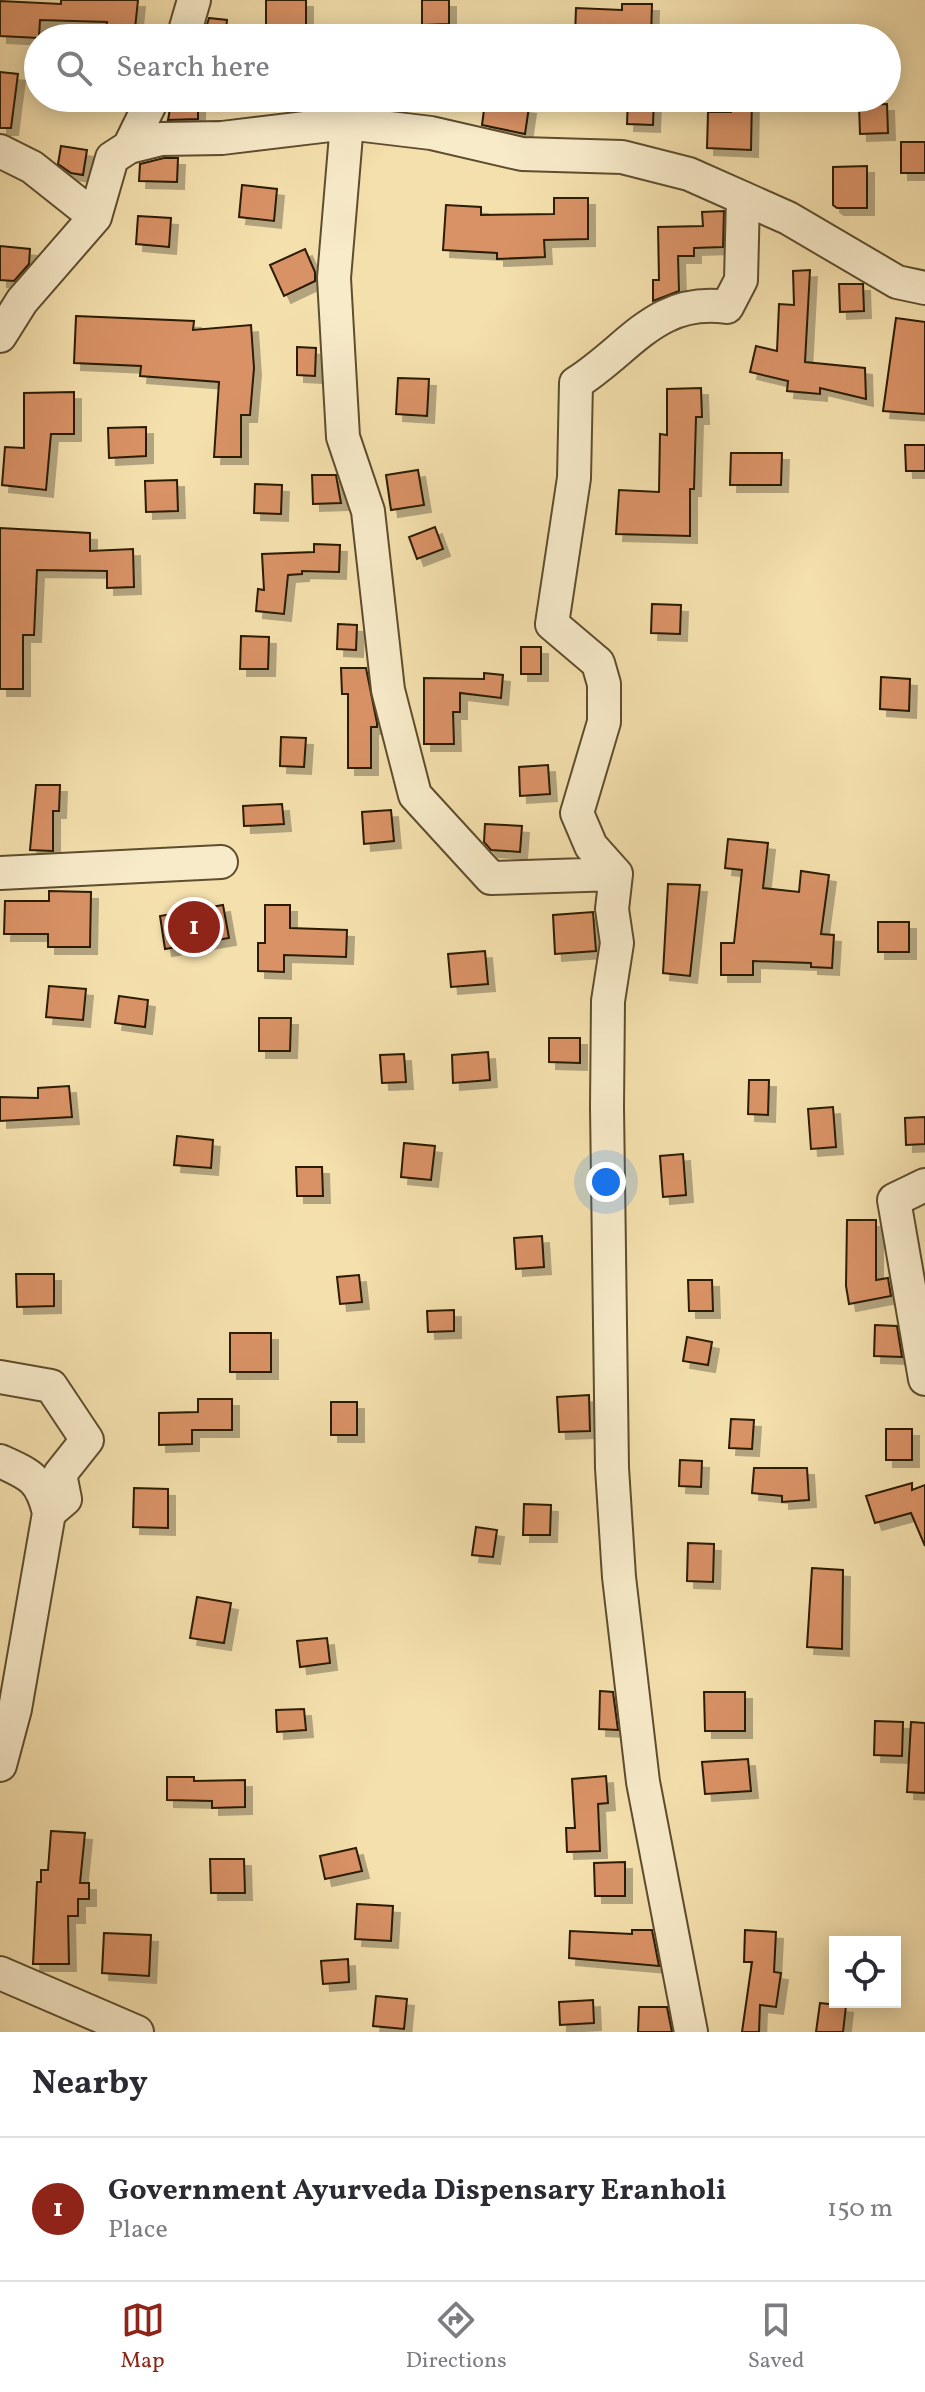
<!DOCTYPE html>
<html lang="en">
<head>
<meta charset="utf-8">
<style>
  body { margin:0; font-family:Vollkorn,serif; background:#f2f2f3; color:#2b2b33 }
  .controls { position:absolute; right:24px; bottom:24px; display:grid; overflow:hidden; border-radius:0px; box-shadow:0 4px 20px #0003 }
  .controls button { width:72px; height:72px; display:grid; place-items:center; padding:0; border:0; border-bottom:2px solid #e1e1e2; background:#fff; color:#2b2b33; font:40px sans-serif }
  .you { position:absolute; left:606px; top:1182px; width:28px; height:28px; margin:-20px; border:6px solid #fff; border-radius:50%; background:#1a73e8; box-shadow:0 0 0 12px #1a73e833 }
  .badge { display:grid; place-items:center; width:52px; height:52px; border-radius:50%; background:#8f2418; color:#fff; font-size:26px; font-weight:700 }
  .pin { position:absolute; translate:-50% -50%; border:4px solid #fff; box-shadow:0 2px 8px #0006 }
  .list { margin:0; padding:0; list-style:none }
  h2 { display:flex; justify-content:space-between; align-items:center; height:104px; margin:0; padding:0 32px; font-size:34px }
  h2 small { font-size:26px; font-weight:400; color:#7c7c81 }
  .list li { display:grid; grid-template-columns:52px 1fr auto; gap:24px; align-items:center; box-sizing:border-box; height:144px; padding:0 32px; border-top:2px solid #e1e1e2 }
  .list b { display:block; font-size:30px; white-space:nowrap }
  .list p { margin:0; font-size:26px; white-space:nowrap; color:#7c7c81 }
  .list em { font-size:26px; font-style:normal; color:#7c7c81 }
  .icon { flex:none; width:44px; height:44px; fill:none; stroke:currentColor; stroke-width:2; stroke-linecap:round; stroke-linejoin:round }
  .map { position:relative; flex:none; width:925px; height:2032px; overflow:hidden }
  .search { position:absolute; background:#fff; box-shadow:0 4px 20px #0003; left:24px; right:24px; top:24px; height:88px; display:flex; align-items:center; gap:20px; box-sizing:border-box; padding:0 28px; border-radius:44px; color:#7c7c81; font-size:30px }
  .sheet { height:248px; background:#fff }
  nav { display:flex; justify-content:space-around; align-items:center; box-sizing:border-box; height:112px; border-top:2px solid #e1e1e2; background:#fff; font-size:22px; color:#7c7c81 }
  nav a { display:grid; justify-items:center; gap:4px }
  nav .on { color:#8f2418 }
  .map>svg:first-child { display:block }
  .building { fill:#d99266; stroke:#2c1c03; stroke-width:2; filter:url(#shadow) }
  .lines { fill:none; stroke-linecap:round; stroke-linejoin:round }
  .minor-casing { stroke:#5e4d2e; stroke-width:36 }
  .minor { stroke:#f8ebca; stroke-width:32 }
</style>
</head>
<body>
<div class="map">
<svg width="925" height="2032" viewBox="0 0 925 2032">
  <defs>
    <filter id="shadow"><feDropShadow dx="7" dy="7" stdDeviation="0" flood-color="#0004"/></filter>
  </defs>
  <rect width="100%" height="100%" fill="#f4e0ad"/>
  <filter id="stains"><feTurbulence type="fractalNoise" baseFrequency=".0025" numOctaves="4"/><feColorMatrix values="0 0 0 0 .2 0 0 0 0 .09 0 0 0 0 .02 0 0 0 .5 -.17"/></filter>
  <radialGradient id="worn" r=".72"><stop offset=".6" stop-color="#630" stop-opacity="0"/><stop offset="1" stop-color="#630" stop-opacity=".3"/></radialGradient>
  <path class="building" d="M61,0H138L134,38H104L107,22L40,20L39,38L0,36V1L61,4Z
    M266,0H306V38H266Z
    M422,0H449V24L422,25Z
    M622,4H652L651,38L575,36L576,8L622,10Z
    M209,18L227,20L225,38H203Z
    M0,72L18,74L11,128H0Z
    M172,98H198V119L168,120Z
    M628,98H654L653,125L627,124Z
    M733,98H752L751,150L707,148L708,112H731Z
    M485,102L529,107L525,134L482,125Z
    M887,104L888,133L860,134L859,105Z
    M901,142H925V173H901Z
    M61,146L87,150L83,175L71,173L58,164Z
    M164,158H178L177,182L139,181L140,164Z
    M867,166V208H837L833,205V167Z
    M242,185L277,189L274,221L239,217Z
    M554,198H588V239L544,240L545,257L497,259V253L443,250L446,205L481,207V215L554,214Z
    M724,211L723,247L694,248V256H678L679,291L653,301V280H659L658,227L703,226L702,212Z
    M138,216L171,218L169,247L136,244Z
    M0,246L30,249L29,264L14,281L0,280Z
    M305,249L315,272V281L284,296L270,265Z
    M810,270L805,362L865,368L866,399L820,388V394L787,391L788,381L750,372L756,346L777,351L779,304L794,305L793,271Z
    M839,284H863L864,311L840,312Z
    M76,316L194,321L193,330L251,325L254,368L250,415H241V457H214L219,382L140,376L141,366L74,363Z
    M896,318L925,322V414L883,411Z
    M297,347L316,348L315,376L297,375Z
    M398,378L429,379L427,416L396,414Z
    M701,388L702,417H696L694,489H690V536L616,534L619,490L659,492L660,434L667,435V389Z
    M74,392V434H51L46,490L2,485L5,447L24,448V393Z
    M146,427V456L109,458L108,428Z
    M905,445H925V471H906Z
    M731,453H782L781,485H730Z
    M418,470L424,505L391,510L386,475Z
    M312,475H336L341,503L313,504Z
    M177,480L178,511L146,512L145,481Z
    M255,484L282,485L281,514L254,513Z
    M435,527L443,549L417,559L409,537Z
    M0,528L90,533V551L133,549L134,587L107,588V571L37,570L34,635H23V689H0Z
    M314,544L340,545L339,572L302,571V574L288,575L284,614L256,611L258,589L264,590L262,554L314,552Z
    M652,604L681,605L680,634L651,633Z
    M338,624L357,625L356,650L337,649Z
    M241,636L269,637L268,669H240Z
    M521,647H541V674H521Z
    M341,668H366L377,723V727H371V768H348V694H342Z
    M484,673L503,675L501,698L460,693V712H453L454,744H424V678L484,679Z
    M881,677L910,679L909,711L880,709Z
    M281,737L306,738L304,767L280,766Z
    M548,765L550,794L520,796L519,767Z
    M36,785H60L59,811H53V851L30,850Z
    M282,804L284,824L244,826L243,806Z
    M391,810L394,841L364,844L362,812Z
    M485,824L522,826L520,852L491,850L484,842Z
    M728,839L768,843L763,888L799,892L801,871L829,875L821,934L834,935L832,968L811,967V963L753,961V975H721V943H734L742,870L725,868Z
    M668,884L700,885L690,976L663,973Z
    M49,891L91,892L90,947H48V934H4L5,901H49Z
    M223,905L229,938L165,949L160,916Z
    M265,905H290V928L347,930L346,957L284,955V972L258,971V943H265Z
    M593,912L596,951L555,954L553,915Z
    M878,922H909V952H878Z
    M485,951L488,984L451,987L448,954Z
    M49,986L86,989L83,1020L46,1017Z
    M119,996L148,1000L145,1027L115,1023Z
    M259,1018H291L290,1051H259Z
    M549,1038H580V1063L549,1062Z
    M488,1052L490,1080L453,1083L452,1055Z
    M404,1054L406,1082L382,1083L380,1055Z
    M749,1080H769L768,1115L748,1114Z
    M69,1086L72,1117L0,1121V1097L38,1098V1088Z
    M833,1107L836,1147L811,1149L808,1109Z
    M925,1117V1144L906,1145L905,1118Z
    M177,1136L213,1140L211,1168L174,1165Z
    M404,1143L435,1146L431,1180L401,1177Z
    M683,1154L686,1195L663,1197L660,1156Z
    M296,1167H322L323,1196H297Z
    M847,1220H876V1280L888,1278L891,1296L849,1304L846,1286Z
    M542,1236L544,1267L516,1269L514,1238Z
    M16,1274H54V1306L17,1307Z
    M359,1275L362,1302L340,1304L337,1277Z
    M688,1280H712L713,1311H689Z
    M454,1310V1331L428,1332L427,1311Z
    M875,1325L897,1326L902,1357L874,1356Z
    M230,1333H271V1372H230Z
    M687,1337L712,1342L708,1365L683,1361Z
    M589,1395L590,1431L559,1432L557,1397Z
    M198,1399H232V1430H192V1444L159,1445V1413L198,1412Z
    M331,1402H357V1435H331Z
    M731,1419L754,1420L752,1449L729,1448Z
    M886,1429H912V1460H886Z
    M680,1460L702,1461L701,1487L679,1486Z
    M754,1468H807L809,1500L782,1502V1496L752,1493Z
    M912,1483V1490L925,1485V1546L911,1513L875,1523L866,1496Z
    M134,1488L168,1489V1528L133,1527Z
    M524,1504L551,1505L550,1535H523Z
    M476,1527L497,1530L493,1557L472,1555Z
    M688,1543L714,1544L713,1582L687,1581Z
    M812,1568L843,1570L842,1649L807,1647Z
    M197,1597L231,1603L224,1643L190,1638Z
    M327,1638L330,1663L300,1667L297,1641Z
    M600,1691L613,1692L618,1730L599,1729Z
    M704,1692H745V1731H705Z
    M304,1709L306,1730L277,1732L276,1710Z
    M875,1721L903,1722L902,1756L874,1755Z
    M911,1722L925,1723V1793L907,1792Z
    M748,1759L751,1791L705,1794L702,1762Z
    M606,1776L608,1803L598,1804L600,1851L567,1852L566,1828H575L572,1779Z
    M167,1777H194V1781L245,1780V1807L212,1808V1801L167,1800Z
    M51,1831L85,1833L80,1883H89V1899H78V1916H68L69,1964H33L37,1882H41V1870H48Z
    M356,1848L362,1871L325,1879L320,1856Z
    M210,1859H244L245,1893H211Z
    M625,1862V1896H595L594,1863Z
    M357,1904L393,1906L391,1941L355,1939Z
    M632,1930H652L659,1966L569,1958L570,1931L632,1934Z
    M745,1930L776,1932L774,1972L781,1973L776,2007L760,2005L759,2032H742L752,1962H744Z
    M104,1933L151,1935L149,1976L102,1973Z
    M348,1959L349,1982L323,1984L321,1961Z
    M376,1996L407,1999L404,2029L373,2026Z
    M593,2000L594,2023L560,2025L559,2002Z
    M820,2003L846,2006L843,2032H816Z
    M639,2007H667L672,2032H638Z"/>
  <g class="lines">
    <defs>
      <path id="minor" d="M183,38L194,0
        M347,123L334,278L343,437L368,511L388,690L415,795L491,878L616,874
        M129,147L153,98
        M0,151L32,167L95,217L112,158L129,147L161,139L222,138L347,123L431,133L522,154L622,157L689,174L788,218L897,282L925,288
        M0,336L22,301L95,217
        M0,873L221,862
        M925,1185L894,1200L925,1379
        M0,1377L51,1386L87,1440L60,1474L65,1499L51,1511
        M0,1461C31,1475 41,1479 49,1513L15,1709L0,1765
        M0,1973L137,2032
        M691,2032L643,1782L619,1577L612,1468L607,1107L608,1001L617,943L612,909L616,874L591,846L577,813L604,722V684L598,663L552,624L574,478L576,383C630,349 656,297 727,307L741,280L743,198"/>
    </defs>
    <use href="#minor" class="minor-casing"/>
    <use href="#minor" class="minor"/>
  </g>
  <rect width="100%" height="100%" filter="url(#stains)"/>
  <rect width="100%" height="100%" fill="url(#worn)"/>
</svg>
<div class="controls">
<button><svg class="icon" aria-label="locate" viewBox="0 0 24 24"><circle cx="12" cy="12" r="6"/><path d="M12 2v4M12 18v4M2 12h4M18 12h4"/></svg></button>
</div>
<div class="you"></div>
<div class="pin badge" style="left:194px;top:927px">1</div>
<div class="search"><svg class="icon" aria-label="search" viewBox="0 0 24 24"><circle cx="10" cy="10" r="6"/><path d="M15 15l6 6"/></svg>Search here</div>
</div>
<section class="sheet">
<h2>Nearby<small></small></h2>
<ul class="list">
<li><span class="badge">1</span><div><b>Government Ayurveda Dispensary Eranholi</b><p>Place</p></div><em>150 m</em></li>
</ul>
</section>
<nav>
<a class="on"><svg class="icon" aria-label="map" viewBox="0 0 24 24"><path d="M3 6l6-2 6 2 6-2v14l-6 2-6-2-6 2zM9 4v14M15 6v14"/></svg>Map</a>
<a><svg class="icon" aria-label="directions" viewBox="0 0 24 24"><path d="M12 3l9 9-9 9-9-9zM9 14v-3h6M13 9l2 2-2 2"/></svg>Directions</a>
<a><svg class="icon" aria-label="saved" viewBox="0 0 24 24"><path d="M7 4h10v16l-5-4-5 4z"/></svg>Saved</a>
</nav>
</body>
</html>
